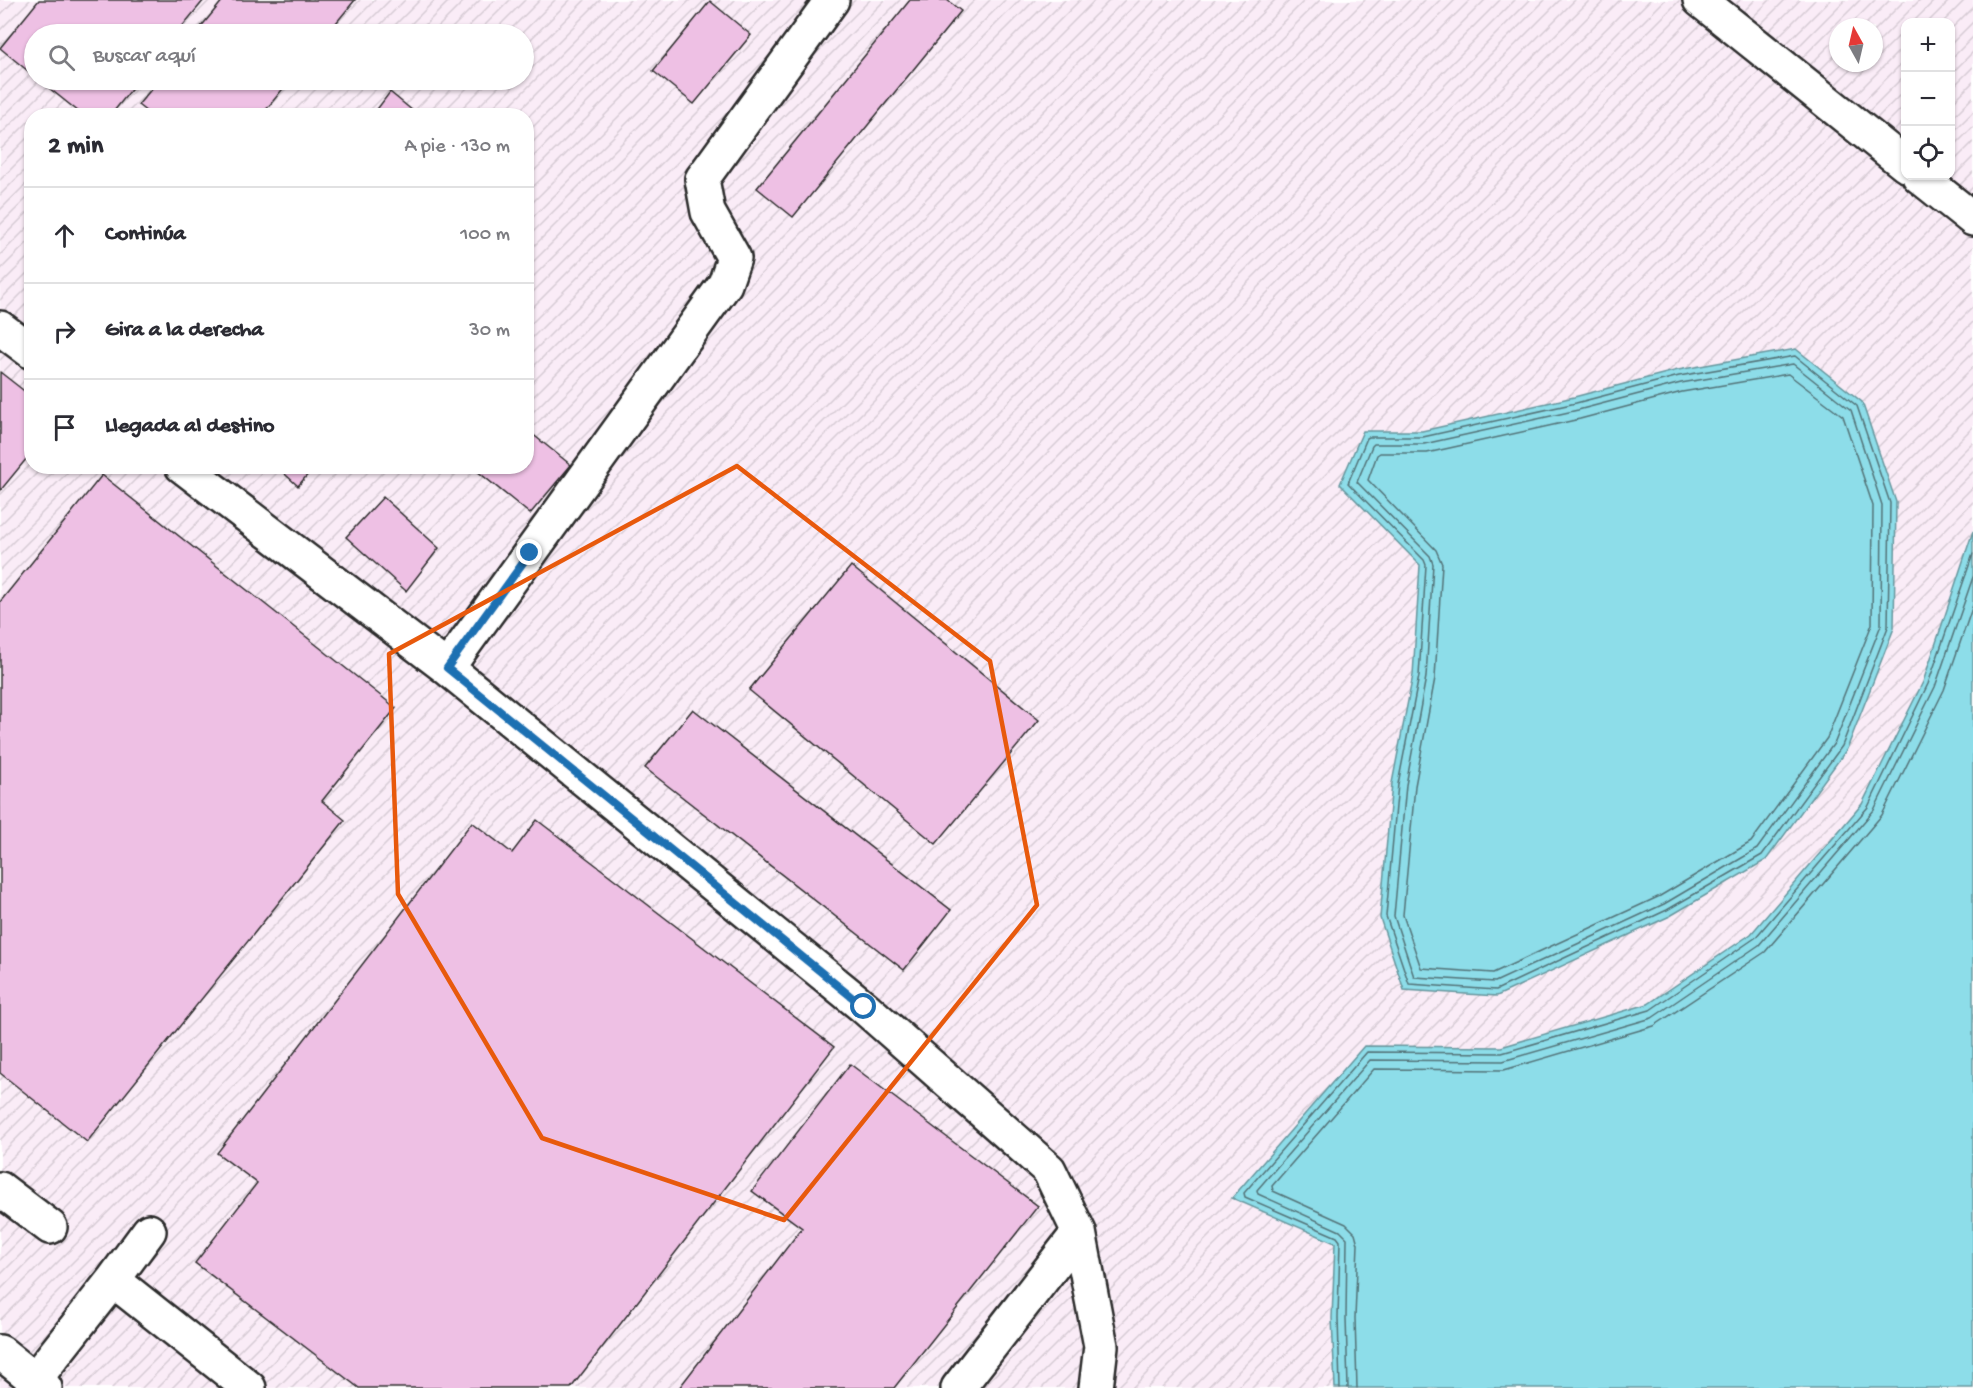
<!DOCTYPE html>
<html lang="es">
<head>
<meta charset="utf-8">
<style>
  body { margin:0; font-family:"Gochi Hand",sans-serif; background:#f7f7f7; color:#2b2b33 }
  .controls { position:absolute; right:18px; top:18px; display:grid; overflow:hidden; border-radius:12px; box-shadow:0 2px 4px #0004 }
  .controls button { width:54px; height:54px; display:grid; place-items:center; padding:0; border:0; border-bottom:2px solid #e1e1e2; background:#fff; color:#2b2b33; font:30px sans-serif }
  .compass { position:absolute; left:1829px; top:18px; width:54px; height:54px; border-radius:50%; background:#fff; box-shadow:0 2px 4px #0004; rotate:352deg }
  .stop { position:absolute; width:18px; height:18px; margin:-14px; border:4px solid #1f6fb2; border-radius:50%; background:#fff }
  .stop.end { background:#1f6fb2; border-color:#fff; box-shadow:0 2px 6px #0008 }
  .list { margin:0; padding:0; list-style:none }
  h2 { display:flex; justify-content:space-between; align-items:center; height:78px; margin:0; padding:0 24px; font-size:26px }
  h2 small { font-size:20px; font-weight:400; color:#7c7c81 }
  .list li { display:grid; grid-template-columns:39px 1fr auto; gap:18px; align-items:center; box-sizing:border-box; height:96px; padding:0 24px; border-top:2px solid #e1e1e2 }
  .list b { display:block; font-size:22px; white-space:nowrap }
  .list em { font-size:20px; font-style:normal; color:#7c7c81 }
  .icon { flex:none; width:33px; height:33px; fill:none; stroke:currentColor; stroke-width:2; stroke-linecap:round; stroke-linejoin:round }
  .map { position:relative; flex:none; width:1973px; height:1388px; overflow:hidden }
  .search { position:absolute; background:#fff; box-shadow:0 2px 4px #0004; left:24px; top:24px; width:510px; height:66px; display:flex; align-items:center; gap:15px; box-sizing:border-box; padding:0 21px; border-radius:33px; color:#7c7c81; font-size:22px }
  .panel { position:absolute; background:#fff; box-shadow:0 2px 4px #0004; left:24px; top:108px; width:510px; height:366px; border-radius:24px }
  .map>svg:first-child { display:block }
  .industrial { fill:url(#industrial-furrows); fill-rule:evenodd }
  .water { fill:#8ddde9; stroke:#66969d; stroke-width:1.5 }
  .lines { fill:none; stroke-linecap:round; stroke-linejoin:round }
  .shore { stroke:#527277; stroke-width:1.5 }
  .building { fill:#eec0e4; stroke:#2b2b2b; stroke-width:1.5 }
  .minor-casing { stroke:#2b2b2b; stroke-width:38 }
  .minor { stroke:#fff; stroke-width:33 }
  .route { stroke:#1f6fb2; stroke-width:8 }
  .marked { fill:none; stroke:#e8590c; stroke-width:4.5; stroke-linejoin:round }
</style>
</head>
<body>
<div class="map">
<svg width="1973" height="1388" viewBox="0 0 1973 1388">
  <defs>
    <pattern id="industrial-furrows" width="10" height="10" patternUnits="userSpaceOnUse" patternTransform="scale(1.5)"><rect width="10" height="10" fill="#faecf7"/><path d="M-1 1l2-2M0 10L10 0M9 11l2-2" fill="none" stroke="#d6cbd4"/></pattern>
  </defs>
  <rect width="100%" height="100%" fill="#fff"/>
  <filter id="ink" filterUnits="userSpaceOnUse"><feTurbulence type="fractalNoise" baseFrequency=".0167" numOctaves="2"/><feDisplacementMap in="SourceGraphic" scale="12" xChannelSelector="R" yChannelSelector="G"/><feConvolveMatrix kernelMatrix="1 2 1 2 8 2 1 2 1" color-interpolation-filters="sRGB"/></filter>
  <g filter="url(#ink)">
    <path class="industrial" d="M0,0H1973V1388H0ZM1906,22H1950V176H1906ZM1838,27H1874V63H1838ZM34,34H524V80H34ZM32,116H526V466H32Z"/>
    <path class="water" d="M1796,349L1862,402L1896,502L1894,628L1847,749L1766,860L1670,916L1497,996L1404,990L1380,918L1392,783L1413,675L1420,565L1340,484L1363,431H1422L1574,397L1678,370Z
      M1973,531V1388H1335L1332,1318L1335,1243L1232,1198L1364,1046L1501,1047L1648,1004L1751,934L1862,804L1923,682Z"/>
    <g class="lines">
      <path class="shore" d="M1795,356L1857,406L1890,503L1888,627L1842,746L1762,855L1667,910L1496,990L1409,984L1386,916L1398,784L1419,676L1426,565L1424,560L1348,483L1367,438L1369,437H1423L1576,403L1679,376Z
        M1793,364L1851,410L1882,505L1881,625L1835,742L1757,849L1664,904L1495,982L1414,977L1394,916L1406,785L1426,677L1433,564L1430,556L1357,482L1372,446L1374,444H1424L1578,410L1681,383Z
        M1788,374L1843,416L1873,506L1872,624L1827,738L1751,842L1660,896L1493,973L1421,968L1403,915L1415,786L1435,678L1442,564L1436,550L1368,480L1377,455L1380,453H1427L1580,419L1682,392Z
        M1340,1388L1338,1318L1340,1241L1337,1237L1245,1197L1244,1193L1367,1052L1502,1053L1650,1010L1755,938L1868,807L1928,684L1973,554
        M1348,1388L1346,1318L1347,1238L1340,1231L1258,1194L1257,1190L1370,1060L1503,1061L1652,1018L1759,945L1874,810L1935,687L1973,577
        M1357,1388L1355,1318L1358,1244L1355,1233L1346,1224L1273,1191L1272,1186L1374,1069L1504,1070L1654,1026L1765,952L1882,815L1944,690L1973,605"/>
    </g>
    <path class="building" d="M39,0H204L176,34H34V76L0,48Z
      M223,0H355L327,34H195Z
      M910,0H947L961,11L793,217L757,188Z
      M710,1L751,35L694,104L653,71Z
      M39,80H139L110,116H84Z
      M159,80H290L261,116H152L138,105Z
      M390,92L419,116H372Z
      M0,372L32,397V452L0,491Z
      M526,429L571,465L530,514L471,466H526Z
      M276,466H315L298,486Z
      M102,475L396,708L322,801L345,820L87,1142L0,1073V602Z
      M383,497L439,548L406,591L346,537Z
      M851,566L1039,720L936,844L749,690Z
      M693,709L951,910L904,970L645,768Z
      M537,820L834,1047L571,1388H359L195,1263L257,1183L217,1153L472,822L512,853Z
      M850,1064L1038,1206L894,1388H679L802,1228L752,1191Z"/>
    <g class="lines">
      <defs>
        <path id="minor" d="M1700,0L1906,165
          M1919,176L1973,219
          M0,328L32,352
          M182,466L447,668L864,1007L1049,1170L1079,1232L958,1388
          M447,668L725,284L734,258L708,212L702,179L832,0
          M0,1189L50,1227
          M1079,1232L1101,1346L1096,1388
          M113,1280L149,1231
          M0,1352L45,1388
          M35,1379L113,1280L249,1388"/>
      </defs>
      <use href="#minor" class="minor-casing"/>
      <use href="#minor" class="minor"/>
    </g>
  </g>
  <g class="lines" filter="url(#ink)">
    <path class="route" d="M530,553L447,668L864,1007"/>
  </g>
  <path class="marked" d="M737,466L990,661L1037,905L784,1220L542,1138L398,894L389,654Z"/>
</svg>
<div class="controls">
<button>+</button>
<button>−</button>
<button><svg class="icon" aria-label="locate" viewBox="0 0 24 24"><circle cx="12" cy="12" r="6"/><path d="M12 2v4M12 18v4M2 12h4M18 12h4"/></svg></button>
</div>
<svg class="compass" viewBox="-18 -18 36 36"><path d="M0-13l5 13h-10z" fill="#e53935"/><path d="M0 13l5-13h-10z" fill="#7c7c81"/></svg>
<div class="stop" style="left:864px;top:1007px"></div>
<div class="stop end" style="left:530px;top:553px"></div>
<div class="search"><svg class="icon" aria-label="search" viewBox="0 0 24 24"><circle cx="10" cy="10" r="6"/><path d="M15 15l6 6"/></svg>Buscar aquí</div>
<section class="panel">
<h2>2 min<small>A pie · 130 m</small></h2>
<ul class="list">
<li><svg class="icon" aria-label="ahead" viewBox="0 0 24 24"><path d="M12 20V5M6 11l6-6 6 6"/></svg><div><b>Continúa</b></div><em>100 m</em></li>
<li><svg class="icon" aria-label="right" viewBox="0 0 24 24"><path d="M7 20v-9h11M14 6l5 5-5 5"/></svg><div><b>Gira a la derecha</b></div><em>30 m</em></li>
<li><svg class="icon" aria-label="arrive" viewBox="0 0 24 24"><path d="M6 21V4h12l-3 4 3 4H6"/></svg><div><b>Llegada al destino</b></div></li>
</ul>
</section>
</div>
</body>
</html>
